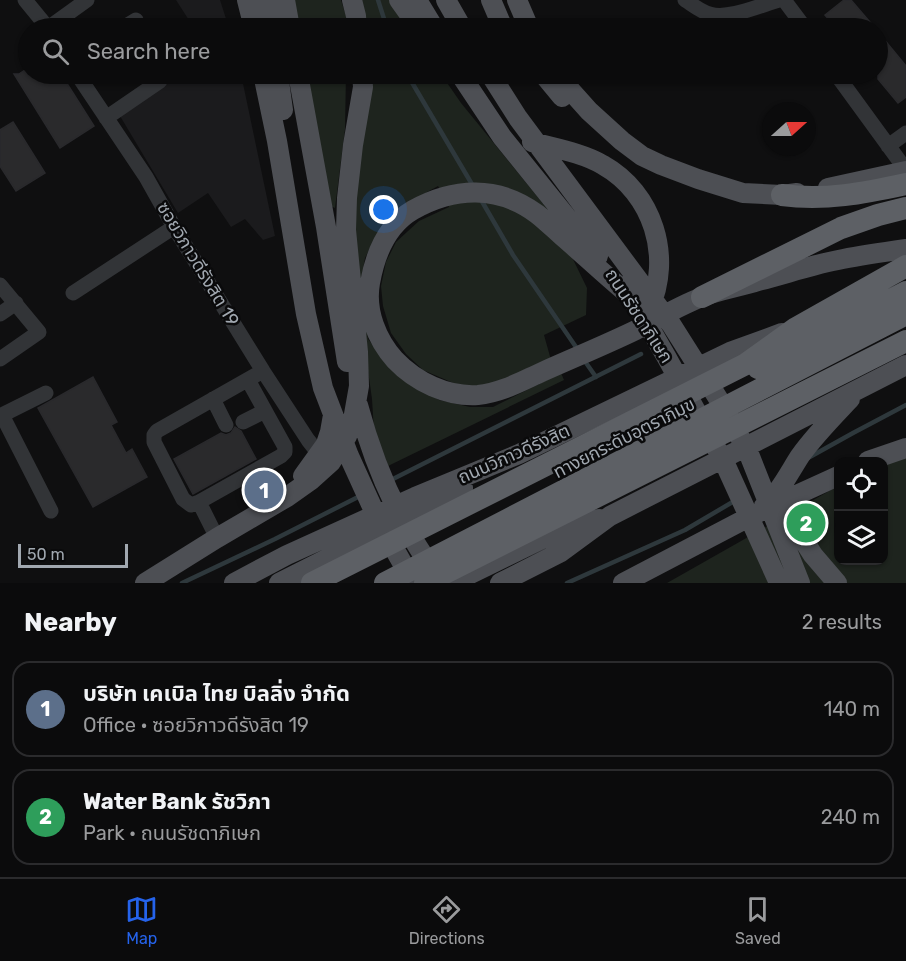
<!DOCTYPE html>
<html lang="en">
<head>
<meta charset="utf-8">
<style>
  body { margin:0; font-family:Rubik,"Noto Sans Thai",sans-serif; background:#19191a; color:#f1f3f6 }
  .controls { position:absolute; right:18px; bottom:18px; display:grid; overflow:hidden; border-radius:12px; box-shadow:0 2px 4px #0004 }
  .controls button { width:54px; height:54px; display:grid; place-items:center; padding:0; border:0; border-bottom:2px solid #2b2b2d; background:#0b0b0c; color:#f1f3f6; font:30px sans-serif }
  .compass { position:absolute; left:762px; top:102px; width:54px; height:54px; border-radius:50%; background:#0b0b0c; box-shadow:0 2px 4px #0004; rotate:69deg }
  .scale { position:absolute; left:18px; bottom:15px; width:110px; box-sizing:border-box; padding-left:6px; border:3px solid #a1a8b0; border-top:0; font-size:16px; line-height:21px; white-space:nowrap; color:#a1a8b0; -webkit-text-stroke:4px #0a0a0b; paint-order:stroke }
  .you { position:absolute; left:384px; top:210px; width:21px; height:21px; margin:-15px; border:4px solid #fff; border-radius:50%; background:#1a73e8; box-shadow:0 0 0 9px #1a73e833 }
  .badge { display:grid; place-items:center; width:39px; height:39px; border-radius:50%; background:#2563eb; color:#fff; font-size:20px; font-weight:700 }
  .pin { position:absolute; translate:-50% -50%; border:3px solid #fff; box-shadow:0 2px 6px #0006 }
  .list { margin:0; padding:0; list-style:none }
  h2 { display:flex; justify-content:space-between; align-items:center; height:78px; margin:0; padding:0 24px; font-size:26px }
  h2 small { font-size:20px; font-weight:400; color:#9a9b9d }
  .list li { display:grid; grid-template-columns:39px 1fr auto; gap:18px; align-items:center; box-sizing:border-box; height:96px; margin:0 12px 12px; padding:0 12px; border:2px solid #2b2b2d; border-radius:18px }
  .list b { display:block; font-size:22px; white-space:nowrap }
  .list p { margin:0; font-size:20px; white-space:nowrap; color:#9a9b9d }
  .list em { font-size:20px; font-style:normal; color:#9a9b9d }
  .icon { flex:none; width:33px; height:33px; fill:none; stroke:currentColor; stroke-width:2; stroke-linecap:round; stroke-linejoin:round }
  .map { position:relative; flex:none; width:906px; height:583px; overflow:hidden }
  .search { position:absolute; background:#0b0b0c; box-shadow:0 2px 4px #0004; left:18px; right:18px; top:18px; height:66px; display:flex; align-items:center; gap:15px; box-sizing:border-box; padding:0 21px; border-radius:33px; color:#9a9b9d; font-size:22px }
  .sheet { height:294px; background:#0b0b0c }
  nav { display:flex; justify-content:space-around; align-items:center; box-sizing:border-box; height:84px; border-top:2px solid #2b2b2d; background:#0b0b0c; font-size:16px; color:#9a9b9d }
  nav a { display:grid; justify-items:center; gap:3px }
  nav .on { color:#2563eb }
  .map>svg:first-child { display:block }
  .built { fill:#1b1b1d }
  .green { fill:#1e241e }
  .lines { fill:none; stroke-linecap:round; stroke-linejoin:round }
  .stream { stroke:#2e383c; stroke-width:4.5 }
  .building { fill:#2a2a2c; stroke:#29292c; stroke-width:1.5 }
  .minor { stroke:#323437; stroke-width:15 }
  .major { stroke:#4d4f54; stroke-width:20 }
  .highway { stroke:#5d6065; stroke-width:22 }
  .labels { text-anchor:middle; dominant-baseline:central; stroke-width:5; stroke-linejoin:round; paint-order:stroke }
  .street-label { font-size:18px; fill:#a1a8b0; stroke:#0a0a0b }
</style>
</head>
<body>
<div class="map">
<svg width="906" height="583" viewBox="0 0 906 583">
  <rect width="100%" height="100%" fill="#0f0f10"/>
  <path class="built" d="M176,0H220L229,28H194Z
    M164,74H241L275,236L263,240L245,219L231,227L208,193L178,213L120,116L169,83Z"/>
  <path class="green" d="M292,0H341L346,16V28H298Z
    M358,0H392L411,28H364Z
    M306,74H346L345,129L335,208L328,205Z
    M368,74H441L461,103L550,212L587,288L586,315L544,335L551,360L505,382L465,388L423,370L406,354L391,333L383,306L381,286L386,262L396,242L419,221L449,207L438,186L402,206L377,234L365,258L360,286L368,339L390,367L407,379L439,400L470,407H493L561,373L564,380L388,466L374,431L372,399L356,286L352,195Z
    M906,448V583H667L838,486V560H884V461Z"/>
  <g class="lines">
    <path class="stream" d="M378,0L387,28
      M407,74L473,186
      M480,198L513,255L578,350
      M584,360L596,377
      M808,458L853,433L906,405
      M389,481L641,354
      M182,583L275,539L360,496
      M567,583L685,530L736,500"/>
  </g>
  <path class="building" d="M844,0H851L875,28H836L825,15Z
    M878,32L906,66V97L898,103L878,79Z
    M28,68V74H61L94,126L60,148L14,74H19Z
    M13,122L45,173L16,191L0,166V130Z
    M93,377L117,422L111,425L126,453L132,449L147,477L93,507L38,408Z
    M235,427L241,431L256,459L193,494L174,459L221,433L226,435L231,433Z"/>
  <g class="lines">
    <path class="minor" d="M25,0L48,28
      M685,0C693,5 701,12 710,14C728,20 761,5 779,0
      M784,0L805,28
      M48,28L87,0
      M123,28L136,20
      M77,74L146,177L174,227L263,371L308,440L319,454
      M836,74L906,170
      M106,118L160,81
      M888,146L906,133
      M0,285L39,332L0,359
      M73,293L174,227
      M0,314L16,303
      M248,380L285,447V452L281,456L199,502L191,505L183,499L154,442V435L157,431L263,371
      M213,399L226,425
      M2,415L51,511
      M0,416L46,393
      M243,422L265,411
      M199,502L217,538"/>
    <path class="major" d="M247,0L254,28
      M266,0L271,28
      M285,0L290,28
      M352,0L356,16L357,28
      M399,0L419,28
      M417,0L434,28
      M446,0L462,28
      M491,0L503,28
      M517,0L529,28
      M263,74L277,141L306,314L323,388L349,456L379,522L404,566L416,581
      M278,74L283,110
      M298,74L326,227L347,362
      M460,74L502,137L598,256
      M490,74L518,118L671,324L721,403L749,454L800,583
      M543,74L562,97
      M559,74L572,92L589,111L622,141L642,156L661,165L698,179L743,193L782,195L797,193
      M532,142C554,148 583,153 603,165C653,193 673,257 649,309
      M828,188L906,171
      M622,286L640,311L667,358L726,466L779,583
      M629,295C606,276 585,256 563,237C554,229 546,221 537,214C498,185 454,187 413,210C387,225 375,255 370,283C365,311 377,340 395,360C416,382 447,397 478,395C501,393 522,381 542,372C573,358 605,345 636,330C657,319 679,306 702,297C719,290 740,287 758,281C786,274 815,264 843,259C864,255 885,252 906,249
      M358,405C374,465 399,523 436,574
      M868,461L906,448
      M303,476L326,444L330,432L333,415
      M776,497L813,555L837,583
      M764,506C780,492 789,473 800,456C815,435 833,417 850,399
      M145,583L217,538L287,497L311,480L331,462L347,436L353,420L359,386L358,352L346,230L347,198L353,145L363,87L362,74
      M234,583L287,555L415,497L519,454L730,352L782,333
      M279,583L408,518L463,488
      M452,583L542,539L569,527L599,519
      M500,583L561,552L610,516L906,365
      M623,583L755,514L838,476"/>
    <path class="highway" d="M782,195C824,201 865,193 906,184
      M702,297L841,228L878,215L906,208
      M758,368L906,292
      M312,583L746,364L796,328L906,266
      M385,583L906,314
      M425,583L906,341"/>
  </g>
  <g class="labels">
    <g class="street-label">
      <text transform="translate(198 264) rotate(59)">ซอยวิภาวดีรังสิต 19</text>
      <text transform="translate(639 316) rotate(57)">ถนนรัชดาภิเษก</text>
      <text transform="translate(624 438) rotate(-27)">ทางยกระดับอุตราภิมุข</text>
      <text transform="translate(514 454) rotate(-24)">ถนนวิภาวดีรังสิต</text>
    </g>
  </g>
</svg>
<div class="controls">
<button><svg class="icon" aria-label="locate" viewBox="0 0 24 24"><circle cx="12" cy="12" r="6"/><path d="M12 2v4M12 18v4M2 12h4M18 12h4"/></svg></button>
<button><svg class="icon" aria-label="layers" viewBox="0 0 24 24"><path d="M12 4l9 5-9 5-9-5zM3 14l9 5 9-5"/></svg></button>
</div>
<svg class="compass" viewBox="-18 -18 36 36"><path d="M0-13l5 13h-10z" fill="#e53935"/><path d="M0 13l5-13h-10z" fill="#9a9b9d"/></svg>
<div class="scale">50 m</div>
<div class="you"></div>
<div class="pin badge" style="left:264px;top:490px;background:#5c6f8a">1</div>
<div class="pin badge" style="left:806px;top:523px;background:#2e9e5b">2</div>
<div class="search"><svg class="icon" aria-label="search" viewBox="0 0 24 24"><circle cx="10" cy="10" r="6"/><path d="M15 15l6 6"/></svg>Search here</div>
</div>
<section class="sheet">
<h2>Nearby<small>2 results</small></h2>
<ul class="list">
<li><span class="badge" style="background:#5c6f8a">1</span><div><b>บริษัท เคเบิล ไทย บิลลิ่ง จำกัด</b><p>Office · ซอยวิภาวดีรังสิต 19</p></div><em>140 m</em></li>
<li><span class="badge" style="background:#2e9e5b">2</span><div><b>Water Bank รัชวิภา</b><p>Park · ถนนรัชดาภิเษก</p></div><em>240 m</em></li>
</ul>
</section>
<nav>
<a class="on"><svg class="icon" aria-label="map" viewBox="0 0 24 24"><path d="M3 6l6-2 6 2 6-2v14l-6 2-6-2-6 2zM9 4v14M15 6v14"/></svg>Map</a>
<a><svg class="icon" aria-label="directions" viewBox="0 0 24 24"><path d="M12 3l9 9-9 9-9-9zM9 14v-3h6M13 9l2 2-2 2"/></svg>Directions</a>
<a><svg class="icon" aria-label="saved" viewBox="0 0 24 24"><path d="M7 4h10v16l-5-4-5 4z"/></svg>Saved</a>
</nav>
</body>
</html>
